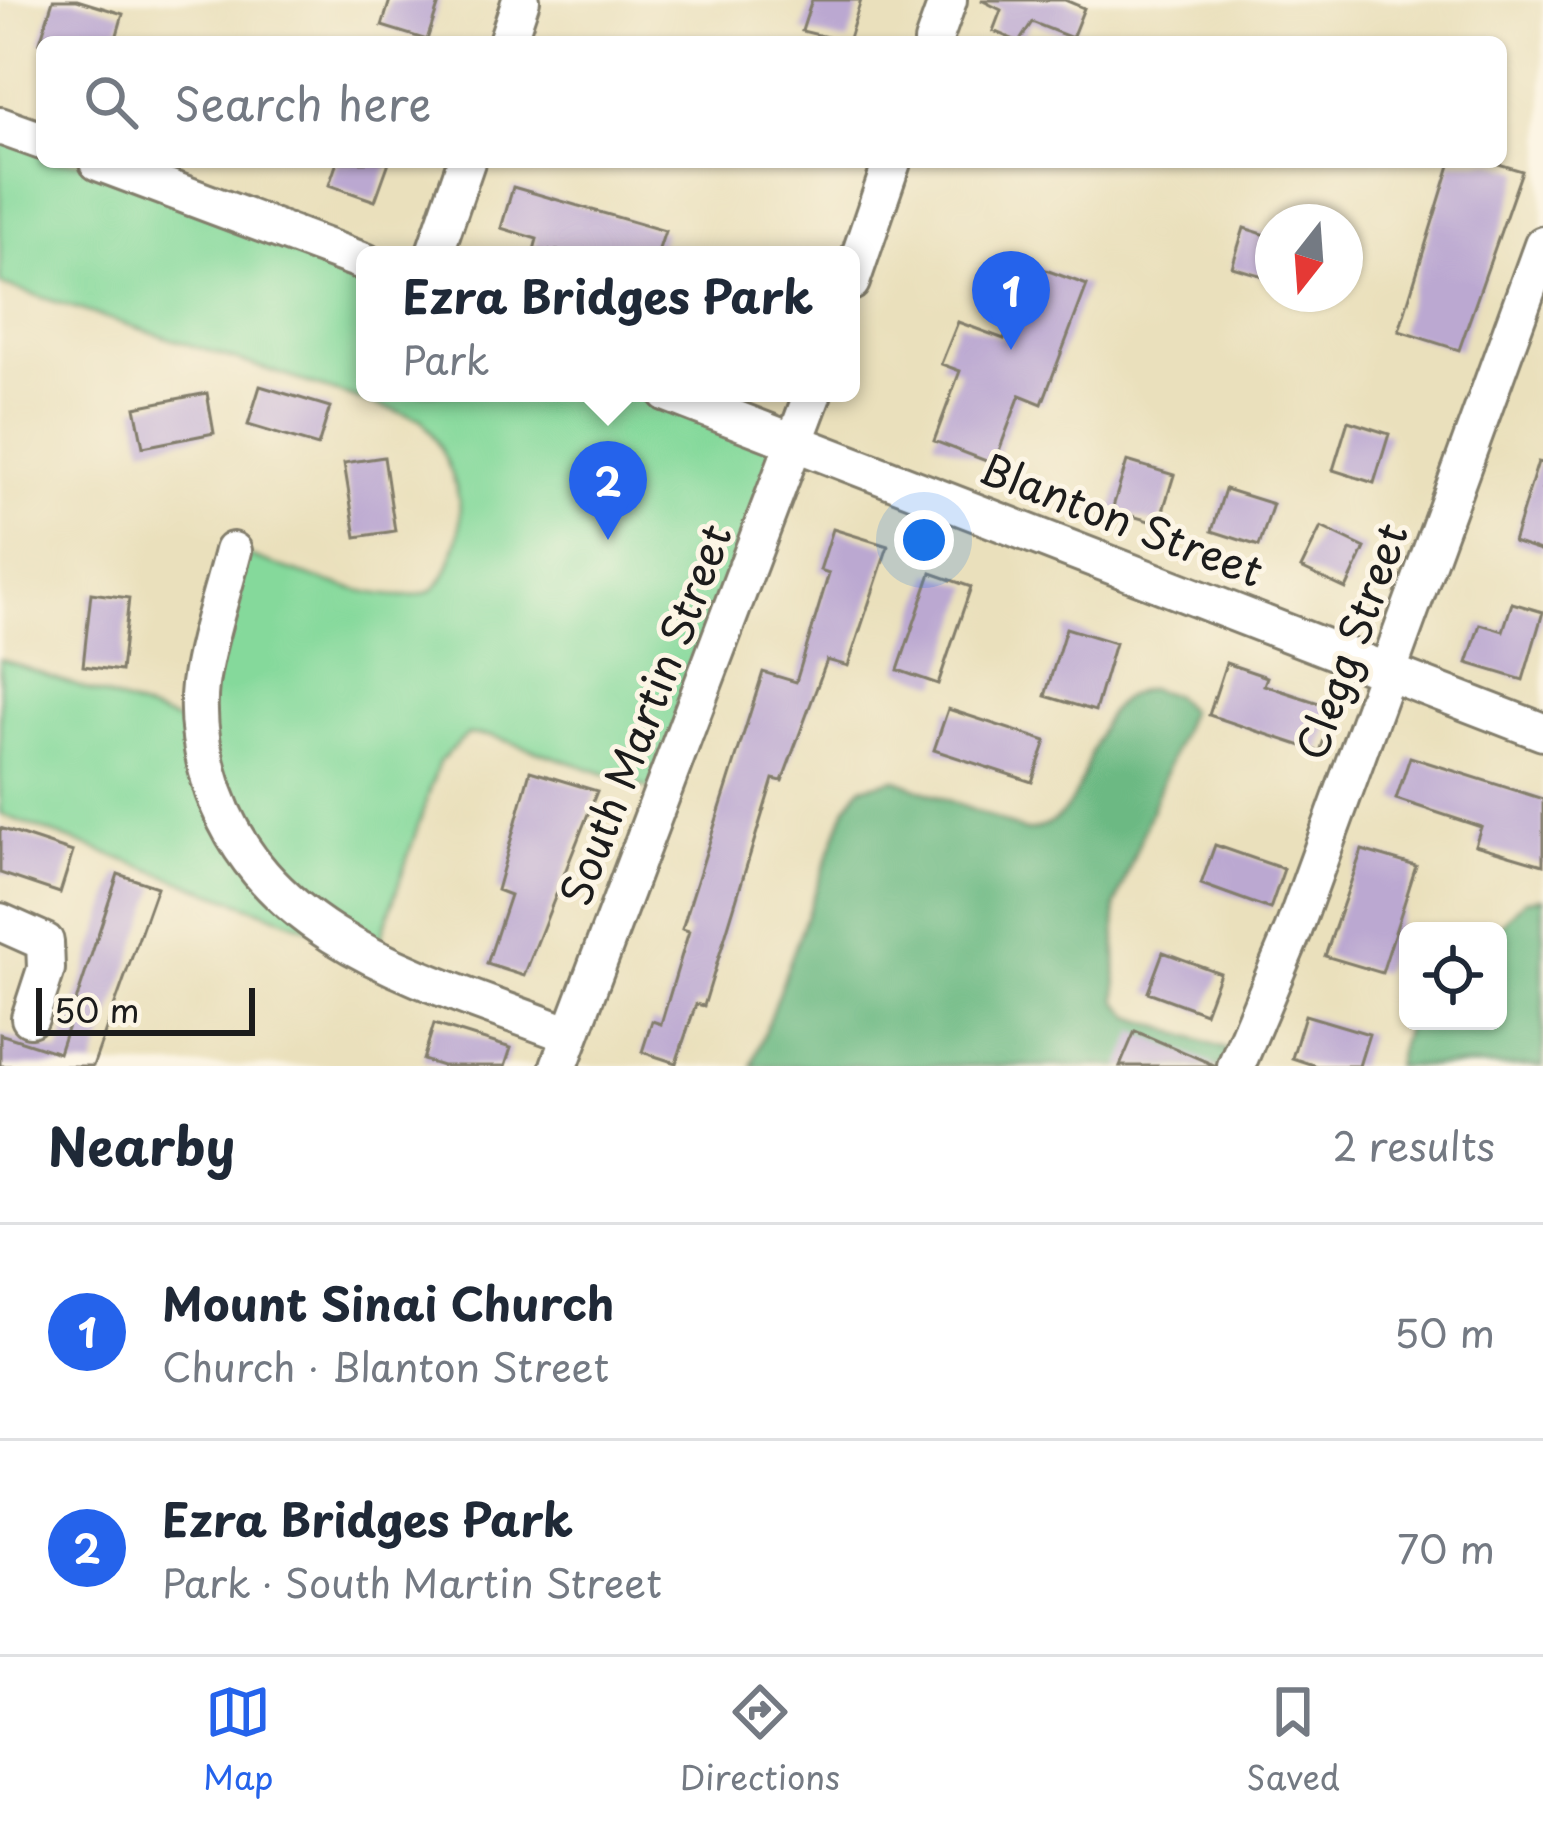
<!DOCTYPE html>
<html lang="en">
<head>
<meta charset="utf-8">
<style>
  body { margin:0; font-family:"Playpen Sans",sans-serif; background:#f6f6f7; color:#1f2937 }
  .controls { position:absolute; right:36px; bottom:36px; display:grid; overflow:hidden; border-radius:18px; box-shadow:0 3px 9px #0004 }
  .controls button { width:108px; height:108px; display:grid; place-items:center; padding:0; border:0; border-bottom:3px solid #e0e1e3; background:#fff; color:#1f2937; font:60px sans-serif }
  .compass { position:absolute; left:1255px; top:204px; width:108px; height:108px; border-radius:50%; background:#fff; box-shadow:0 3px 9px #0004; rotate:197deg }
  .scale { position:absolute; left:36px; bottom:30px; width:219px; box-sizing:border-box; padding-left:12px; border:6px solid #1c1c1c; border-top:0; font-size:33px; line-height:42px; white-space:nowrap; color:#1c1c1c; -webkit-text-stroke:9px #fcf5e5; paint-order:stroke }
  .you { position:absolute; left:924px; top:540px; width:42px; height:42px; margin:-30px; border:9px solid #fff; border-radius:50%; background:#1a73e8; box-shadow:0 0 0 18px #1a73e833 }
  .badge { display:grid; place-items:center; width:78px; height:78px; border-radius:50%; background:#2563eb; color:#fff; font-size:39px; font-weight:700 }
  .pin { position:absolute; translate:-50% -99px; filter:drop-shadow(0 3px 6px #0008) }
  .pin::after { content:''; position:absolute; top:63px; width:42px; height:36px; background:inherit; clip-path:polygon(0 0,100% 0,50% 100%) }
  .popup { position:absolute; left:356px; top:246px; width:504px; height:156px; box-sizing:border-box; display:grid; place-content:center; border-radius:18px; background:#fff; filter:drop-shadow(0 3px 9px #0005); font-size:39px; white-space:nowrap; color:#747a83 }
  .popup b { font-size:45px; color:#1f2937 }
  .popup::after { content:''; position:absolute; left:50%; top:100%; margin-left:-24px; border:24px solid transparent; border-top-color:#fff }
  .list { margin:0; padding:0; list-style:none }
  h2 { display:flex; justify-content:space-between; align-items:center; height:156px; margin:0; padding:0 48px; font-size:51px }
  h2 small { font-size:39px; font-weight:400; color:#747a83 }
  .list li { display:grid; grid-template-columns:78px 1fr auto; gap:36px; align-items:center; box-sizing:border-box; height:216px; padding:0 48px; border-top:3px solid #e0e1e3 }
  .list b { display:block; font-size:45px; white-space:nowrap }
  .list p { margin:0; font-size:39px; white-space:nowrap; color:#747a83 }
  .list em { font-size:39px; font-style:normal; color:#747a83 }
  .icon { flex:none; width:66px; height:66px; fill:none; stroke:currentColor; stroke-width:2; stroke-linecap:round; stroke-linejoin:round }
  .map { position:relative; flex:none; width:1543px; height:1066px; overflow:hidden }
  .search { position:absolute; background:#fff; box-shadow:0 3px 9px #0004; left:36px; right:36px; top:36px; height:132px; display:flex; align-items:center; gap:30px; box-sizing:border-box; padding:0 42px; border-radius:18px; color:#747a83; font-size:45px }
  .sheet { height:588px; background:#fff }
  nav { display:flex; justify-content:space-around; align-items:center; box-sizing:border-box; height:168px; border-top:3px solid #e0e1e3; background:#fff; font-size:33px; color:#747a83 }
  nav a { display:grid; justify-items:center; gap:6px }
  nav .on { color:#2563eb }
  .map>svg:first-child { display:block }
  .green { fill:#85d99b; stroke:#507a5c; stroke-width:3 }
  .forest { fill:#6cb983; stroke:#446a50; stroke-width:3 }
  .building { fill:#bba8d1 }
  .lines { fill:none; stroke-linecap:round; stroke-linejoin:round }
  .minor-casing { stroke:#837e6c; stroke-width:42 }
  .minor { stroke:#fff; stroke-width:36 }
  .labels { text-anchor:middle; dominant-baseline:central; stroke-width:10; stroke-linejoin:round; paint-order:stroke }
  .street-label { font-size:42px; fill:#1c1c1c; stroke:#fcf5e5 }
</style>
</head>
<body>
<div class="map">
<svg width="1543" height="1066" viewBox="0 0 1543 1066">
  <rect width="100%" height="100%" fill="#fcf5e5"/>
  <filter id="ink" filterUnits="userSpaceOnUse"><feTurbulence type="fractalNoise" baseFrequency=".00833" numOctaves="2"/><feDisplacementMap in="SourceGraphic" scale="24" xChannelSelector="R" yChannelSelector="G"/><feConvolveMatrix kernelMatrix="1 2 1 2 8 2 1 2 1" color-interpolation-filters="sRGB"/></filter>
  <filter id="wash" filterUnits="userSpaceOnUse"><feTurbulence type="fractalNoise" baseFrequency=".004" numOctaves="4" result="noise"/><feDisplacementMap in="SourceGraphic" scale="48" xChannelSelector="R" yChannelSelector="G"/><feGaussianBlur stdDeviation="2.7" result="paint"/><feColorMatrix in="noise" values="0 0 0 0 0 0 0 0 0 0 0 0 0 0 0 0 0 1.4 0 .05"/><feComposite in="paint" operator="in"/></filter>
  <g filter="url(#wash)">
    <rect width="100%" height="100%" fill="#eae0bc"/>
    <path class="green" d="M0,126L42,141V162H98L365,262V393H667L796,443L662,793L492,736L468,734L439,762L374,959L330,936L0,814V659L200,729L233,551C273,563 397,614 432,590C447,580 452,556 457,540C469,501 445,449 421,419L0,284Z"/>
    <path class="forest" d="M1149,689L1173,695L1189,711L1115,906L1117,1001L1132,1017L1242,1055L1236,1066H752L846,807L861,787L895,779L1025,831C1105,824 1073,698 1149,689Z
      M1543,898V1066H1395L1408,1021H1498L1495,931L1525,900Z"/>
    <g id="blocks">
      <path class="building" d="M53,0H77L123,14L115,42H40Z
        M390,0H440L427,40L382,26Z
        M812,0H861L848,42L802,31Z
        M981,0H1065L1084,8L1072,38L1032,22L1019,42L993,31L1001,10Z
        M337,162H389L375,201L329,185Z
        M1451,162H1492L1522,171L1459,350L1399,331Z
        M513,187L665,231L657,255L534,250L537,239L501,228Z
        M1244,228L1273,237V279L1232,267Z
        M1032,265L1087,285L1042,404L1020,395L994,464L934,441L960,371L941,364L958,322L1004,339Z
        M260,386L330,407L318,446L248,425Z
        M207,393L214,433L143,447L135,407Z
        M1348,421L1389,434L1374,483L1333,470Z
        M384,457L395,531L356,537L344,463Z
        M1127,461L1174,475L1159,524L1112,510Z
        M1538,462L1543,463V552L1513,542Z
        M1225,489L1273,504L1259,546L1212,531Z
        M1321,527L1365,548L1346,589L1301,568Z
        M833,529L888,546L848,666L827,660L782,781L773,779L704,1006L696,1004L676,1063L642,1052L652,1021L661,1024L689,931L682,929L763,672L796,682L829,573L820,570Z
        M931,573L971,587L938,684L898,670Z
        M91,593L129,598L121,671L83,666Z
        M1512,603L1543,612L1523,680L1467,663L1480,624L1503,631Z
        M1066,628L1115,643L1095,711L1045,696Z
        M1226,663L1267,677L1264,685L1334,708L1320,752L1209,715Z
        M948,709L1046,741L1032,782L934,750Z
        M1410,757L1543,799V865L1475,845L1481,827L1396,799Z
        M530,771L597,791L524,976L487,964L510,895L497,890Z
        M0,828L73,852L60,893L0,873Z
        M1215,845L1284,869L1270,909L1201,884Z
        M1362,850L1416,866L1382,973L1325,956Z
        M118,874L157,887L93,1066H0V1034L59,1053Z
        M1163,952L1220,973L1205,1013L1148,992Z
        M1305,1015L1369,1034L1359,1066H1316L1292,1058Z
        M434,1024L511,1048L505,1066H442L423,1060Z
        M1135,1031L1214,1065V1066H1120Z"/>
    </g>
  </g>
  <g filter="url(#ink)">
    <use href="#blocks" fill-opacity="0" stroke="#837e6c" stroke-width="3"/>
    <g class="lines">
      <defs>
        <path id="minor" d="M507,42L521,0
          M933,42L948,0
          M0,126L42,141
          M98,162L365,262
          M434,255L466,162
          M851,282L892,162
          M667,393L1543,732
          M233,551C222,595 206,640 200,684C196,720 203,759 214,792C268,945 434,982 570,1035
          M0,922L45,942L46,969L30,1018
          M559,1066L813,393
          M1236,1066L1293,931L1543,245"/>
      </defs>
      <use href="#minor" class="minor-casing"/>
      <use href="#minor" class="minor"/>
    </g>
  </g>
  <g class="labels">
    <g class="street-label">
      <text transform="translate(1122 518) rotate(21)">Blanton Street</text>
      <text transform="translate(1350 641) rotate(-70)">Clegg Street</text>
      <text transform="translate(644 714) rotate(-69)">South Martin Street</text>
    </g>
  </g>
</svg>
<div class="controls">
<button><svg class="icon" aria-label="locate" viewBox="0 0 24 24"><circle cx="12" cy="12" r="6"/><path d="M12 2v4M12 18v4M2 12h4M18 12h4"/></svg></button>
</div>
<svg class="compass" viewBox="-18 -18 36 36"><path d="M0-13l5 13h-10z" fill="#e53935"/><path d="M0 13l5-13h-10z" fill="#747a83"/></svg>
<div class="scale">50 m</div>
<div class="you"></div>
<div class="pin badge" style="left:1011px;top:350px">1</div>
<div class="pin badge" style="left:608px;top:540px">2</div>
<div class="popup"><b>Ezra Bridges Park</b>Park</div>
<div class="search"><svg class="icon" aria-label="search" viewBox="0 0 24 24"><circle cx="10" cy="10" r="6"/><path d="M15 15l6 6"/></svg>Search here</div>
</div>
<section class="sheet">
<h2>Nearby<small>2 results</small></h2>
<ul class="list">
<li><span class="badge">1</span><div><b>Mount Sinai Church</b><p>Church · Blanton Street</p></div><em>50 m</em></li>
<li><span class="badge">2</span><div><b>Ezra Bridges Park</b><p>Park · South Martin Street</p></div><em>70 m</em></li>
</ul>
</section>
<nav>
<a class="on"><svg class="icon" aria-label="map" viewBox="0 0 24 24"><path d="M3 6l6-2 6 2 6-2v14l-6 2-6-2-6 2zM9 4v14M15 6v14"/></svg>Map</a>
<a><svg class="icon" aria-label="directions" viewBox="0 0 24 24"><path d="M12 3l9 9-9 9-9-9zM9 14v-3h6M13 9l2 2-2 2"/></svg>Directions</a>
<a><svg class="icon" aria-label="saved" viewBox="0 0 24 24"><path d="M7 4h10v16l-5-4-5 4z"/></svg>Saved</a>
</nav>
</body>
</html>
